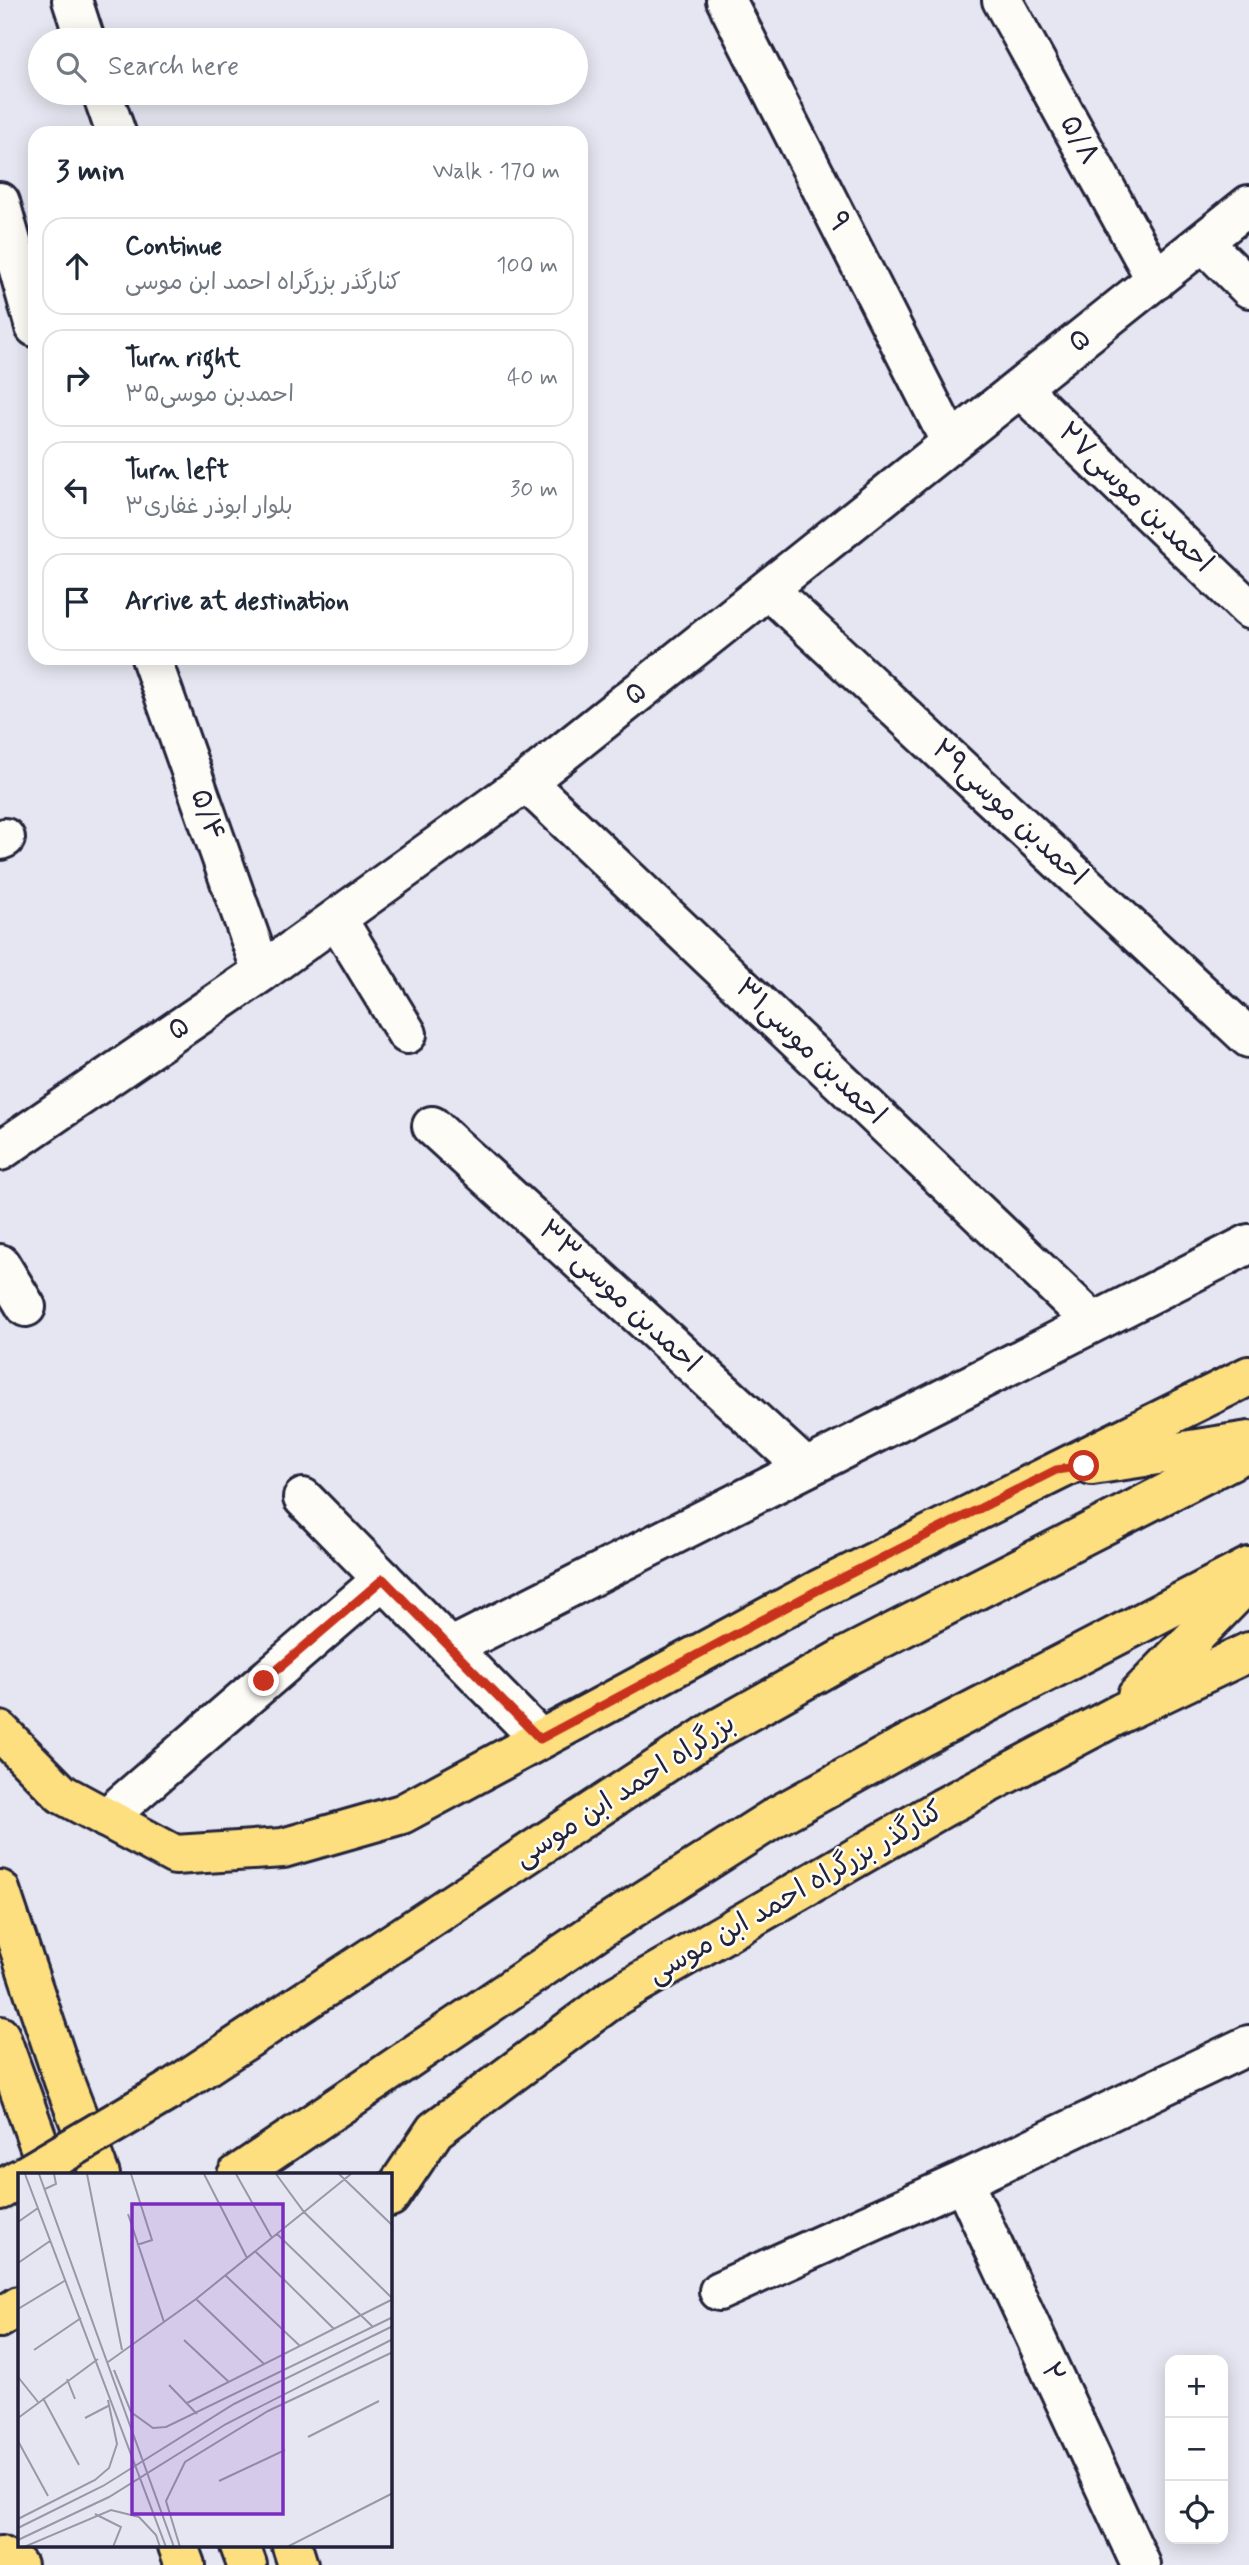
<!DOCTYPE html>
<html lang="en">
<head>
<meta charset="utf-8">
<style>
  body { margin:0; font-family:Mynerve,"Playpen Sans Arabic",sans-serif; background:#f6f6f7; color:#1f2937 }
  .controls { position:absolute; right:21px; bottom:21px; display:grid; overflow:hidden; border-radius:14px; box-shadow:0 4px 18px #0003 }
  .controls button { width:63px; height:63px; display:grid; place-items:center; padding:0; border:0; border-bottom:2px solid #e0e1e3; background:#fff; color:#1f2937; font:35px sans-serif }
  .stop { position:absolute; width:21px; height:21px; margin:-16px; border:5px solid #c8321e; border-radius:50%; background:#fff }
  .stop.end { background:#c8321e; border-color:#fff; box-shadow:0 2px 7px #0008 }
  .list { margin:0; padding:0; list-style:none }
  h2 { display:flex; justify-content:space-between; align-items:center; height:91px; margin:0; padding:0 28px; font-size:30px }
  h2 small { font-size:23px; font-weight:400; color:#747a83 }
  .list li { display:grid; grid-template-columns:46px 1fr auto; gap:21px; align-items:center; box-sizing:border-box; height:98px; margin:0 14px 14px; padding:0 14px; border:2px solid #e0e1e3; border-radius:21px }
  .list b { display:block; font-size:26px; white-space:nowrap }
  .list p { margin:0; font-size:23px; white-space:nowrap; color:#747a83 }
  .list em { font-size:23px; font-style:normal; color:#747a83 }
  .icon { flex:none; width:38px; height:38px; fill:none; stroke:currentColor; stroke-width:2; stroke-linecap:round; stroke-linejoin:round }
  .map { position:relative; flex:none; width:1249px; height:2565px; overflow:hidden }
  .search { position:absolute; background:#fff; box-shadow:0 4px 18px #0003; left:28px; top:28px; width:560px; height:77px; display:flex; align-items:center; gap:18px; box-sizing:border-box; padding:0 24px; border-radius:38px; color:#747a83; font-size:26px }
  .panel { position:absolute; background:#fff; box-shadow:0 4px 18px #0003; left:28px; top:126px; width:560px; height:539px; border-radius:21px }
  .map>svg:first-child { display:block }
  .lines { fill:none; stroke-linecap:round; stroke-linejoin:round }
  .minor-casing { stroke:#22223b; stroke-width:44 }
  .major-casing { stroke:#22223b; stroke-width:44 }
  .highway-casing { stroke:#22223b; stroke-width:44 }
  .minor { stroke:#fdfcf7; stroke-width:38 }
  .major { stroke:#fddf80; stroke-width:38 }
  .highway { stroke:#fddf80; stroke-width:38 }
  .highway-bridge-casing { stroke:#22223b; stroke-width:44; stroke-linecap:butt }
  .highway-bridge { stroke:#fddf80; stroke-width:38 }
  .route { stroke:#c8321e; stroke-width:9 }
  .labels { text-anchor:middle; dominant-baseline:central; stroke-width:5; stroke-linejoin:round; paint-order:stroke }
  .street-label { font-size:28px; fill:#22223b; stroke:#fdfcf7 }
  .inset-road { fill:none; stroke:#9798a8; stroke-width:2 }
  .view { fill:#7b2cbf; fill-opacity:0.15; stroke:#7b2cbf; stroke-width:3.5 }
  .inset-edge { fill:none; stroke:#22223b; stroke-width:3.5 }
</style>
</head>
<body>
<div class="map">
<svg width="1249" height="2565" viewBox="0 0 1249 2565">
  <rect width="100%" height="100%" fill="#e5e6f1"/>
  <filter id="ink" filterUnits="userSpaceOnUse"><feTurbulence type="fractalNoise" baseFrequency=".0143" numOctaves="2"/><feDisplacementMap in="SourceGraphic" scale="14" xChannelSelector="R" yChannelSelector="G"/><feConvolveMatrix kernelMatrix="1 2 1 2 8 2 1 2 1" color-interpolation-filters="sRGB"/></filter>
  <g filter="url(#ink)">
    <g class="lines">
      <defs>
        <path id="minor" d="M72,0L85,40
          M726,0L951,443
          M1002,0L1156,280
          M102,93L116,133
          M0,202L35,327
          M1203,242L1249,288
          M1020,388L1249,609
          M768,589L1249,1038
          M151,658L262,972
          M526,782L1093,1322
          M0,840L5,838
          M337,919L407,1034
          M432,1126L806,1468
          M0,1151L262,972L526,782L1249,205
          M0,1264L26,1307
          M303,1498L540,1739
          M450,1648L1249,1244
          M106,1818L383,1579
          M963,2181L1141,2565
          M719,2291L963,2181L1249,2045"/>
        <path id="major" d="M1092,1465L1249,1441
          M1137,1696L1249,1581
          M0,1731L62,1794L175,1855L283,1848L402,1814L818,1590L1249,1376
          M0,1890L64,2081L100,2175
          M0,2036L50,2175
          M390,2197L435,2130L616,1996L942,1808L1121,1713L1249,1652
          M178,2546L185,2565
          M240,2546L247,2565
          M292,2546L298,2565
          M0,2556L17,2565"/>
        <path id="highway" d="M167,2092L717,1729L847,1656L1249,1451
          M237,2175L595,1932L777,1816L900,1748L1249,1567
          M0,2190L19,2179
          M0,2318L19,2306"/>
      </defs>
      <use href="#minor" class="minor-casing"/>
      <use href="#major" class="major-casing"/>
      <use href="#highway" class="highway-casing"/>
      <use href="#minor" class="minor"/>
      <use href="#major" class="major"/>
      <use href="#highway" class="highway"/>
      <defs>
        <path id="highway-bridge" d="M26,2175L167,2092"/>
      </defs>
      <use href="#highway-bridge" class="highway-bridge-casing"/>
      <use href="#highway-bridge" class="highway-bridge"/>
    </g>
  </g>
  <g class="lines" filter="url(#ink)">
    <path class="route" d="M264,1681L383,1579L540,1739L818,1590L1056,1470L1084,1466"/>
  </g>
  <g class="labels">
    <g class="street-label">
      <text transform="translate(1079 140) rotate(61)">۵/۸</text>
      <text transform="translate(838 222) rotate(63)">۹</text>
      <text transform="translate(1080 341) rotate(-39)">۵</text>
      <text transform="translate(1135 498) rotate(44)">۲۷احمدبن موسی</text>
      <text transform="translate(636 694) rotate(-39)">۵</text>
      <text transform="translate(1009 813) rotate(43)">۲۹احمدبن موسی</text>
      <text transform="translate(207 815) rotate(71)">۵/۴</text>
      <text transform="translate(179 1029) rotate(-34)">۵</text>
      <text transform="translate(810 1052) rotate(44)">۳۱احمدبن موسی</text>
      <text transform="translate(619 1297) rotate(43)">۳۳احمدبن موسی</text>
      <text transform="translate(625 1791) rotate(-33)">بزرگراه احمد ابن موسی</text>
      <text transform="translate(796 1893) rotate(-30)">کنارگذر بزرگراه احمد ابن موسی</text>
      <text transform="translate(1052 2373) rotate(65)">۲</text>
    </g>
  </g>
  <g transform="translate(18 2173)">
    <rect width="374" height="374" fill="#e5e6f1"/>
    <path class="inset-road" d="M7,1L148,374M21,1L156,374M69,1L104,177M113,1L134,67L119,72M186,1L229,85M218,1L254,65M258,1L286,39L375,126M321,1L375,53M27,16L38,11L36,1M110,41L146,149M0,49L20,35M259,61L355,154M237,78L316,156M0,90L32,68M207,102L282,173M178,126L246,191M0,136L48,107M166,167L211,209M16,177L63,145M90,189L178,126L333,1M96,197L113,239L135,255L148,254L375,144M0,204L20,229M49,206L57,226M151,212L179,241M25,225L61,292M169,230L375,126M0,245L80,186M67,245L92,232M290,264L361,228M0,268L30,323M201,308L267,277M77,341L103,354L95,374M0,346L77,307L91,295L99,271L90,227M0,355L85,313L216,231L375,153M0,367L91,324L208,251L375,166M6,374L93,337L121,344L138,362L142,374M162,374L148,328L167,289L250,238L375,179M269,374L375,320"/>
    <path class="view" d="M114,31H265V341H114Z"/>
    <rect width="374" height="374" class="inset-edge"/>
  </g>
</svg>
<div class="controls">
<button>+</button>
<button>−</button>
<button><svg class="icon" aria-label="locate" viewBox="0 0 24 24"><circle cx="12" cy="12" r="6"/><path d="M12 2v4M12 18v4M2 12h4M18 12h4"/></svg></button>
</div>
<div class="stop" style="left:1084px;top:1466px"></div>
<div class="stop end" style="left:264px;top:1681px"></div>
<div class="search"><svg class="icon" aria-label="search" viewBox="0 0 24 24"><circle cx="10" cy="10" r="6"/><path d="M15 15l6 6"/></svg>Search here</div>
<section class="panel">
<h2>3 min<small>Walk · 170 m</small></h2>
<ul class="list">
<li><svg class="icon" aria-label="ahead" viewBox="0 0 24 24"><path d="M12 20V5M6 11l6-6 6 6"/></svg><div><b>Continue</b><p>کنارگذر بزرگراه احمد ابن موسی</p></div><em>100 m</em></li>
<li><svg class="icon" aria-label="right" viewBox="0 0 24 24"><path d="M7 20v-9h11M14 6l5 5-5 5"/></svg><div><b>Turn right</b><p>۳۵احمدبن موسی</p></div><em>40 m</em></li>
<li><svg class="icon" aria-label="left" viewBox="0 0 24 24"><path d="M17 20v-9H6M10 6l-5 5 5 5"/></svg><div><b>Turn left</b><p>بلوار ابوذر غفاری۳</p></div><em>30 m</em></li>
<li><svg class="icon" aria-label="arrive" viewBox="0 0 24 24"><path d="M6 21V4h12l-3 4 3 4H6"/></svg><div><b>Arrive at destination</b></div></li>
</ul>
</section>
</div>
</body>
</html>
